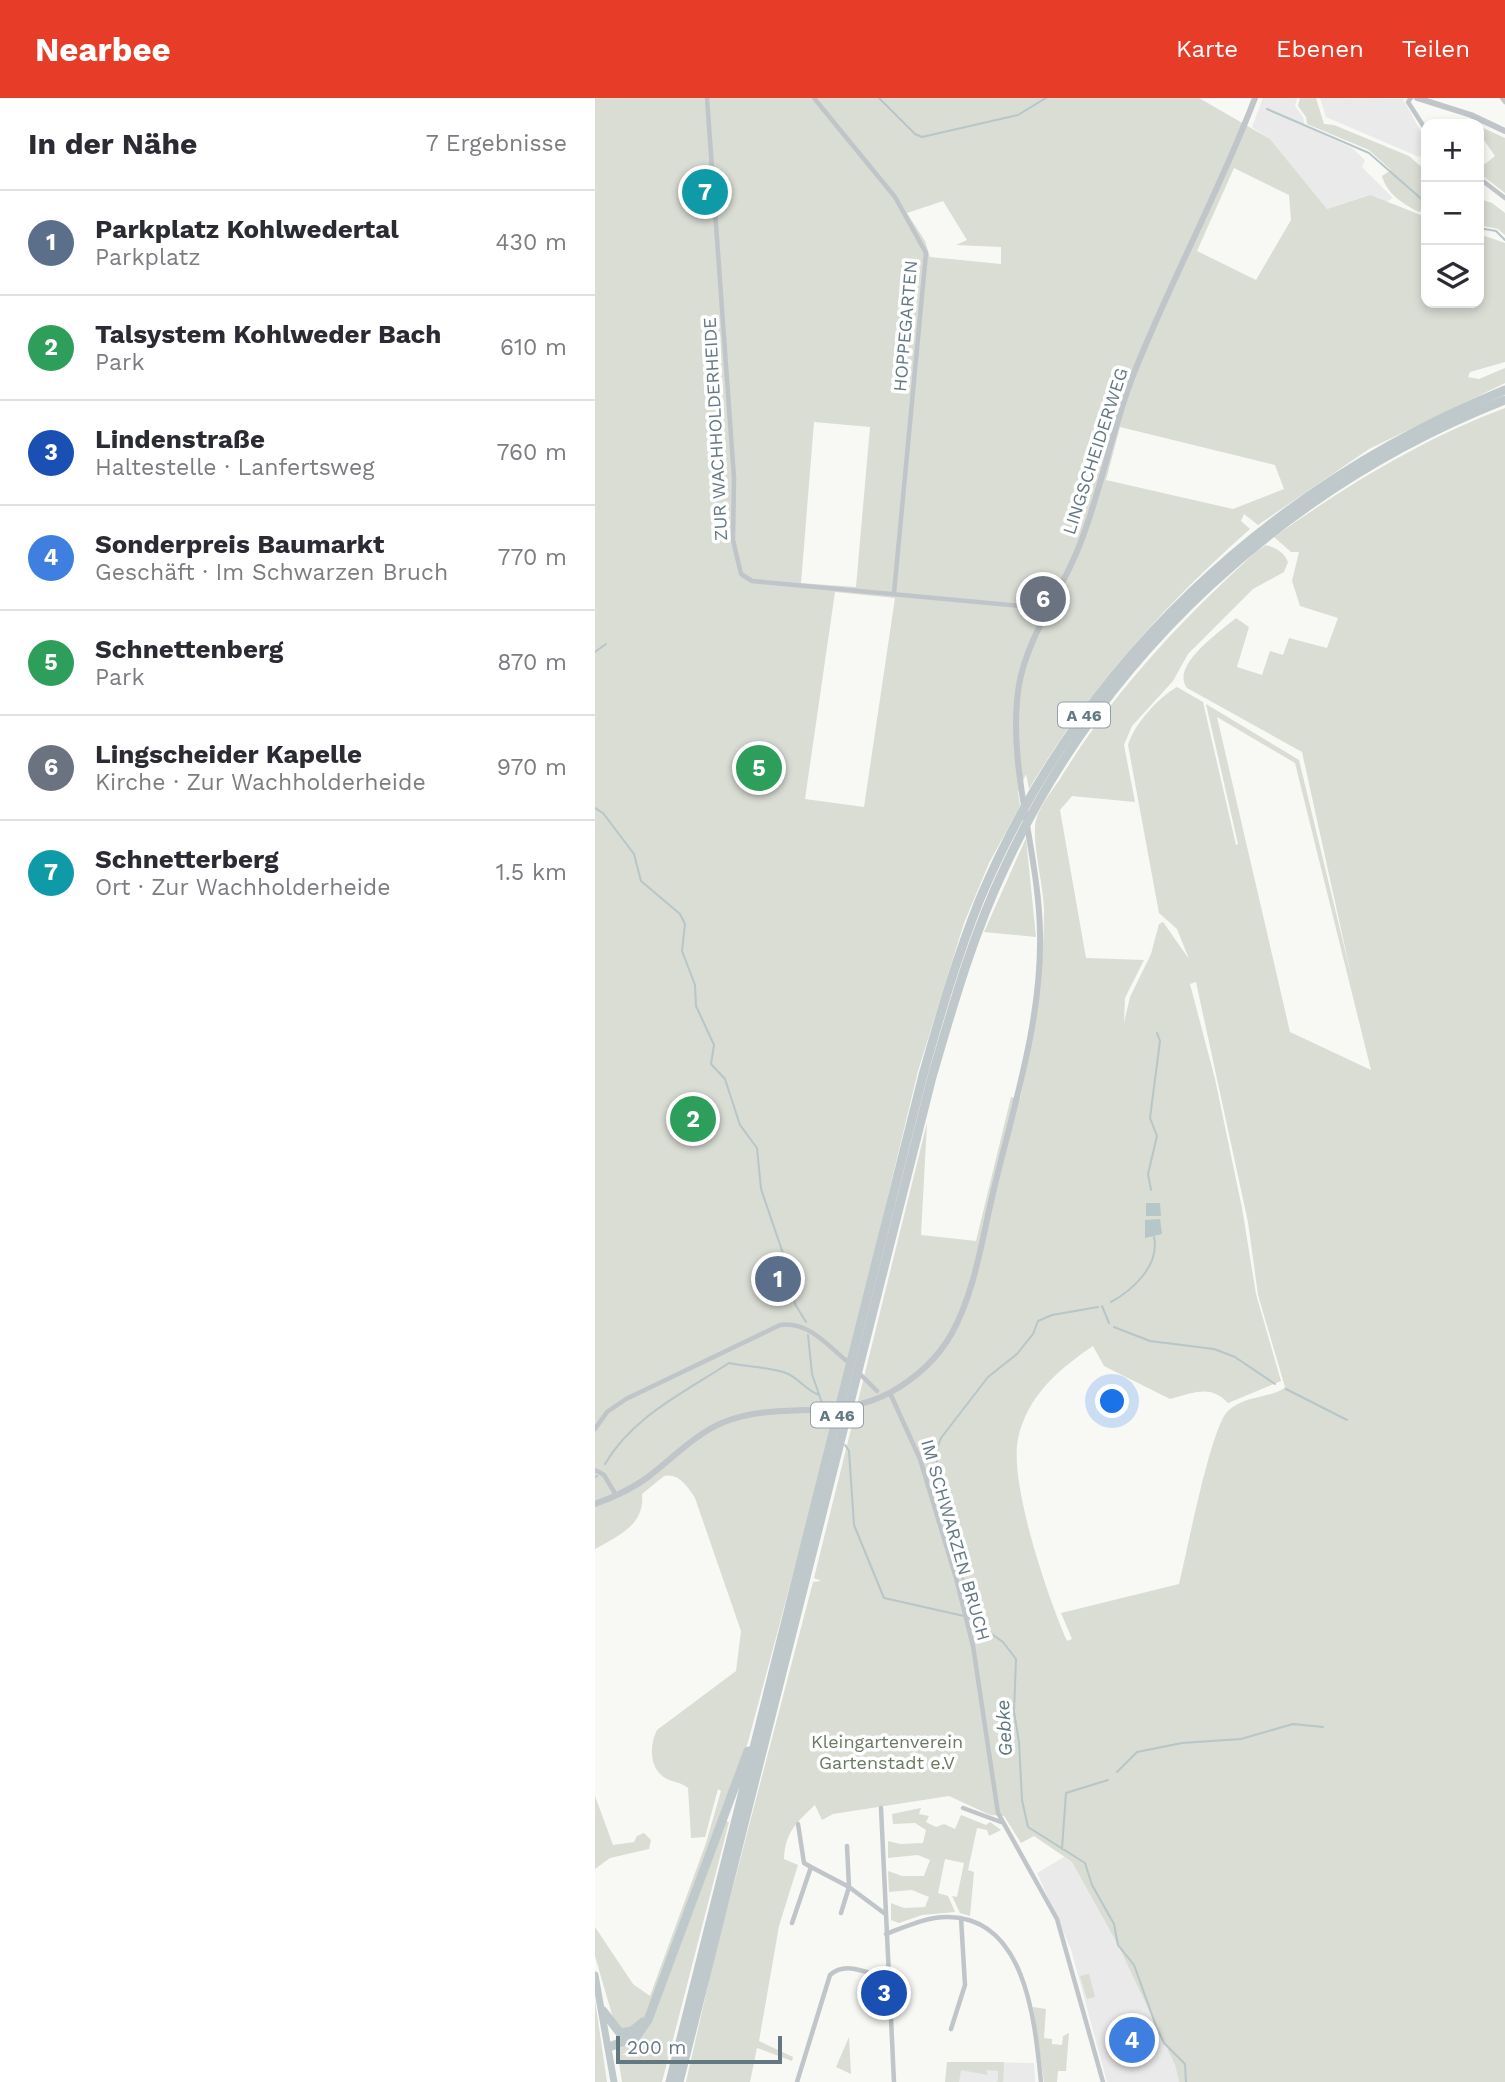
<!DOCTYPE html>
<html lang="de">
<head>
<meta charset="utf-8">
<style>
  body { margin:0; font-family:"Work Sans",sans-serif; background:#f2f2f3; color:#2b2b33 }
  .controls { position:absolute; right:21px; top:21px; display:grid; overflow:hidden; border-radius:14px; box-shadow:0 4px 10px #0003 }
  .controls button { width:63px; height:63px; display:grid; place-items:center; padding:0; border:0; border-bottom:2px solid #e1e1e2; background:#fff; color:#2b2b33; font:35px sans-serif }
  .scale { position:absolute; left:21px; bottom:18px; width:166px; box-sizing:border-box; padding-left:7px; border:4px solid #637881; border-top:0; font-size:19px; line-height:24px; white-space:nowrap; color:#637881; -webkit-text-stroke:5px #fff; paint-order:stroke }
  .you { position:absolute; left:518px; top:1304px; width:24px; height:24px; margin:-18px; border:5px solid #fff; border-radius:50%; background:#1a73e8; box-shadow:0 0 0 10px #1a73e833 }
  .badge { display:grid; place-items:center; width:46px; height:46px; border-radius:50%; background:#e73c27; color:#fff; font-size:23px; font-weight:700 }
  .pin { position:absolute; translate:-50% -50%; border:4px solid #fff; box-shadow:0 2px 7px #0006 }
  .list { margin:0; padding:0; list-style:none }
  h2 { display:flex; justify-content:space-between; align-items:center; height:91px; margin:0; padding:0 28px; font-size:30px }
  h2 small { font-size:23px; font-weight:400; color:#7c7c81 }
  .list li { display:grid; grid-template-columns:46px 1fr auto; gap:21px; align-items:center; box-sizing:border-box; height:105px; padding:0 28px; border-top:2px solid #e1e1e2 }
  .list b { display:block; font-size:26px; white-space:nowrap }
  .list p { margin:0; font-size:23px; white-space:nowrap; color:#7c7c81 }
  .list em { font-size:23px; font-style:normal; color:#7c7c81 }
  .icon { flex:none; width:38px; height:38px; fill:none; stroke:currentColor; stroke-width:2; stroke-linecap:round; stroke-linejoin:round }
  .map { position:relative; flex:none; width:910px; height:1984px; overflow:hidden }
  header { display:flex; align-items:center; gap:42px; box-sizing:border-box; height:98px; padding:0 35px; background:#e73c27; color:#fff }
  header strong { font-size:33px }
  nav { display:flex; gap:38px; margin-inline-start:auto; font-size:24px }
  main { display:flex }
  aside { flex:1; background:#fff }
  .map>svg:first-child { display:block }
  .built { fill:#e9eae9 }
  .green { fill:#d9ddd4; fill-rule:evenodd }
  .water { fill:#b7c6c8 }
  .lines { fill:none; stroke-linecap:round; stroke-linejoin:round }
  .stream { stroke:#b7c6c8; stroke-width:2 }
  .minor { stroke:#bfc5c8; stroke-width:4.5 }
  .tertiary { stroke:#bfc5c8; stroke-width:6 }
  .primary { stroke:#bfc8cb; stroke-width:7 }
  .motorway { stroke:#bfc8cb; stroke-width:9 }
  .labels { text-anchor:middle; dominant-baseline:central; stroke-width:7; stroke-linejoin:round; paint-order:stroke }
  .shield { fill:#fff; stroke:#92a0a7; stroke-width:2 }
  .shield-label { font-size:16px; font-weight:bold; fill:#637881 }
  .street-label { font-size:18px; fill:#637881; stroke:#fff }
  .park-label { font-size:18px; fill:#697962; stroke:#fff }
  .water-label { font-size:19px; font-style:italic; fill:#5e777c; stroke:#fff }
</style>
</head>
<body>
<header>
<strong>Nearbee</strong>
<nav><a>Karte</a><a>Ebenen</a><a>Teilen</a></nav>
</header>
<main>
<aside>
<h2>In der Nähe<small>7 Ergebnisse</small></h2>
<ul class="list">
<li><span class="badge" style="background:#5c6f8a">1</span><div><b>Parkplatz Kohlwedertal</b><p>Parkplatz</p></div><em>430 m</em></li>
<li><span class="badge" style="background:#2e9e5b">2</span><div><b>Talsystem Kohlweder Bach</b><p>Park</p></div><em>610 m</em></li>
<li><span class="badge" style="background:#1a4fb4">3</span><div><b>Lindenstraße</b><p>Haltestelle · Lanfertsweg</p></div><em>760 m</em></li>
<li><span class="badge" style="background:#3f7fe0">4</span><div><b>Sonderpreis Baumarkt</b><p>Geschäft · Im Schwarzen Bruch</p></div><em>770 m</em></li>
<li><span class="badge" style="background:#2e9e5b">5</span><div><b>Schnettenberg</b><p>Park</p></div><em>870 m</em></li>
<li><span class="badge" style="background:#6b7280">6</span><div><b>Lingscheider Kapelle</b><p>Kirche · Zur Wachholderheide</p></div><em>970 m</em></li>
<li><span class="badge" style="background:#0f9aa8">7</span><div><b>Schnetterberg</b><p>Ort · Zur Wachholderheide</p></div><em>1.5 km</em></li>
</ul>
</aside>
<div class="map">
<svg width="910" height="1984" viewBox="0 0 910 1984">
  <rect width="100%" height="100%" fill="#f8f8f5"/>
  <path class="built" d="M668,0H702L700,8L708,19L710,28L757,50L770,62L767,69L798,100L789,105L774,97L732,111L675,41L657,29Z
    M725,0L808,1L831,43V54L824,59L731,19Z
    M469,1759L477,1764L523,1847L580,1967L584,1984H512L476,1851L442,1775Z
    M360,1964L439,1965L440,1984H359Z"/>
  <path class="green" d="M0,0H604L675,41L732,111L775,97L831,119V205H884V136L910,145V264L875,274L873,279L884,281L910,270V285L774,351L663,427L649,416L646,423L655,431C569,507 493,592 434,691L431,676L423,694L425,708L394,765L369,825L323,973L235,1338L153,1644L59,1901L47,1924L29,1932L20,1927L0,1858V1829L38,1886L55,1898L111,1745L126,1693L123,1691L110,1739L96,1740L93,1690C86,1684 80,1685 72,1681C54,1672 54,1648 62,1632L141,1573L146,1533L100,1400C93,1389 84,1375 69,1378L47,1396C50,1427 23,1438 0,1451ZM639,70L694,97L696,122L661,182L602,153ZM348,103L372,142L361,147L406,149V166L335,159L330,143L312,115ZM219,324L275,329L261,489L206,485ZM525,329L680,367L689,391L638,411L511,382ZM240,494L300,500L269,709L210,701Z
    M705,0H721L729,26L739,27L814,58L831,73V110L824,114C808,106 792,96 787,78L796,72L774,52L712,26L711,19L703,8Z
    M884,28L910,40V95L884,75V64L890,66L900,58L884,35Z
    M884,101L897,105L910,115V137L903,131L884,127Z
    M910,310V1984H584L580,1967L523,1847L477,1764L439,1738L426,1745L409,1718L395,1717L354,1698L238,1716L227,1722L220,1707C202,1724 190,1734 189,1761L203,1767L184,1828L164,1943L198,1959L197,1963L162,1950L155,1984H91L118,1865L218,1484L226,1483L219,1480L332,1025L326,1137L381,1143L416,999L425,1001C439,937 449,877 449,812C449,789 436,741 441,722C445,706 460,690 468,676C521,591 588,520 662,453L671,447C681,450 689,454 693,464L689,474L658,491L593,556L578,583L537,628L529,647L540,704L477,698L465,712L491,860L549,862L530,900L529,925L535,899L556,856L564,826L568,824L594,861L582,831L564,815L533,647C539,626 564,599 582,589L608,604L641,747L643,746L611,606L704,662L757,881L707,654L592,590C575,567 625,534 641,520L654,529L642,569L667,577L675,553L688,557L694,540L732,550L743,520L705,508L697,483L704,454H696L679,439C751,388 827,341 910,310ZM622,619L700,665L776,972L695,934ZM601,884L653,1124L663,1197L690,1289C680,1300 649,1296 632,1314C615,1333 592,1454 584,1486L466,1515L477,1541L472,1543C453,1500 414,1386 423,1341C432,1298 464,1271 498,1248L509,1268L575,1301C598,1295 615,1286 633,1305L686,1283L661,1196L647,1110L620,981L595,886Z
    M431,740L441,839L389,834Z
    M0,1698L18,1747L39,1744L42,1738L49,1735L56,1742L54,1751L15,1760L0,1771Z
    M326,1710L324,1716L334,1718L331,1724L341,1729L349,1726L360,1731L366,1717L391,1727L395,1724L406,1732L394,1738L392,1732L382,1730L373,1772L379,1774L375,1818L365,1815L357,1798L362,1799L369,1765L350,1761L343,1795L353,1798L360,1814L327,1817L304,1825L296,1822V1805L309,1810L330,1809L334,1799L317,1792L294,1794L293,1773L307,1778H329L335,1762L323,1757L293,1760V1743L305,1746L328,1745L331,1732L320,1725L298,1726L297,1716Z
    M130,1723L134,1724L67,1984H27L22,1952L41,1942Z
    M494,1876L500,1899L492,1901L485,1878Z
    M0,1902L12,1984H0Z
    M438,1909L451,1911L449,1940L457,1941V1946L467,1947L468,1938L474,1935L471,1973H463L462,1984H449Z
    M254,1939L256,1976L241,1969Z
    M352,1964H409L408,1984H400L403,1983V1973L391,1972L393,1977L366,1972L364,1984H350Z"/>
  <path class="water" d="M551,1105H565L566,1118H551Z
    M565,1121L567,1136L550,1140V1122Z"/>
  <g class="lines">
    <path class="stream" d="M284,0L320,36L327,39L423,17L451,0
      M672,11L774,55L831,105
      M884,130L901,133L910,142
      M0,554L11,546
      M0,710L8,715L39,756L46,783L85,816L90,826L87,853L100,887L101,908L119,947L116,966L130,981L145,1027L162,1050L166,1091L193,1170L200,1206L211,1224
      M556,1092L553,1076L562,1038L555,1020L565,943L562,935
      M516,1204C538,1192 565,1167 559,1139
      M507,1208L514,1225
      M519,1229L555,1243L619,1251L640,1259L680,1286
      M213,1237L217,1276L227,1305
      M691,1291L752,1322
      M230,1320L236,1329
      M250,1347L254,1353L259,1427L289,1500L369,1518
      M10,1366C38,1318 90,1294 134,1265C153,1269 174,1269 191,1275C204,1280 210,1292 224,1297
      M0,1379L2,1378
      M374,1520L408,1544L421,1561L419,1614L424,1644L427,1702L433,1729L490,1765L497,1787L519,1826L523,1847L539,1867L561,1928L569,1945L590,1966L591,1984
      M380,1522L340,1387L343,1348L346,1340L393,1279L422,1256L438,1236L443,1223L457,1217L503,1209
      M522,1674L542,1654L587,1645L646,1641L698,1626L728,1629
      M467,1751L471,1695L513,1682"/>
    <path class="minor" d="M112,0L139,380L138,442L146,476L157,483L446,510L452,514
      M219,0L300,99L331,155L299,495
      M816,0L813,4L831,32
      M907,0L910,4
      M884,80L910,100
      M263,1274L282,1293
      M295,1295L325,1361L361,1480L378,1548L403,1715L462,1821L508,1984
      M0,1331L12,1314L31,1301L185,1227C214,1223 233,1248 254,1265
      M0,1372L9,1377L21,1397
      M286,1710L299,1984
      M368,1710L406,1724
      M203,1726L209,1765L216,1769
      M246,1815L254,1789L252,1748
      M197,1825L216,1769L254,1789L289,1815
      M291,1836C310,1829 331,1819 352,1819C432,1819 440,1926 446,1984
      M356,1931L370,1887L366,1820
      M202,1984L235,1877C251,1862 276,1876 294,1882"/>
    <path class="tertiary" d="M822,0L876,17L910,33
      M0,1406C19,1399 37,1391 53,1379C78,1360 100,1336 129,1324C183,1302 243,1324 296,1294C321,1280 343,1260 357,1235C380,1193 387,1141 398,1095C418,1010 447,923 445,835C444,754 411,666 424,587C433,536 467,494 485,446C507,390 517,331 539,275C576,182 624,94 660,0"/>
    <path class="primary" d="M0,1877L19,1984"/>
    <path class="motorway" d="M8,1913L25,1935L37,1933L48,1924
      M14,1949L41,1939L53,1922L153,1653
      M75,1984L328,977C345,917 362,858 385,801C484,565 675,388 910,292
      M84,1984L337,979C358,907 378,836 410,769C509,555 692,388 910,302"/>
  </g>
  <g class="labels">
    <g class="shield">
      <rect x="463" y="604.5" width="52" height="25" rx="5"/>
      <rect x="216" y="1304.5" width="52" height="25" rx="5"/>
    </g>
    <g class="shield-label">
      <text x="489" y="617">A 46</text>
      <text x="242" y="1317">A 46</text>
    </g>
    <g class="street-label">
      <text transform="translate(310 228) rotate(-85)">HOPPEGARTEN</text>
      <text transform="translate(120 331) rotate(-93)">ZUR WACHHOLDERHEIDE</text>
      <text transform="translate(500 353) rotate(-72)">LINGSCHEIDERWEG</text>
      <text transform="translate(361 1442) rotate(74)">IM SCHWARZEN BRUCH</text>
    </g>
    <g class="park-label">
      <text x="292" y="1643">Kleingartenverein<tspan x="292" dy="21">Gartenstadt e.V</tspan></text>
    </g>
    <g class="water-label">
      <text transform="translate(409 1630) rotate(-93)">Gebke</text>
    </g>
  </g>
</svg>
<div class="controls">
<button>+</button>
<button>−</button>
<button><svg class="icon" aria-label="layers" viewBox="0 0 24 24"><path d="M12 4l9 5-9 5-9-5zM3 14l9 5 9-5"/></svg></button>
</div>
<div class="scale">200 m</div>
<div class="you"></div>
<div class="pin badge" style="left:183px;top:1181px;background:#5c6f8a">1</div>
<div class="pin badge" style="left:98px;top:1021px;background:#2e9e5b">2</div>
<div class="pin badge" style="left:289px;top:1895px;background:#1a4fb4">3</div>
<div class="pin badge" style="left:537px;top:1942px;background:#3f7fe0">4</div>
<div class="pin badge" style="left:164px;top:670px;background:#2e9e5b">5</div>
<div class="pin badge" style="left:448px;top:501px;background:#6b7280">6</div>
<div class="pin badge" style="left:110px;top:94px;background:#0f9aa8">7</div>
</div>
</main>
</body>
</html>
